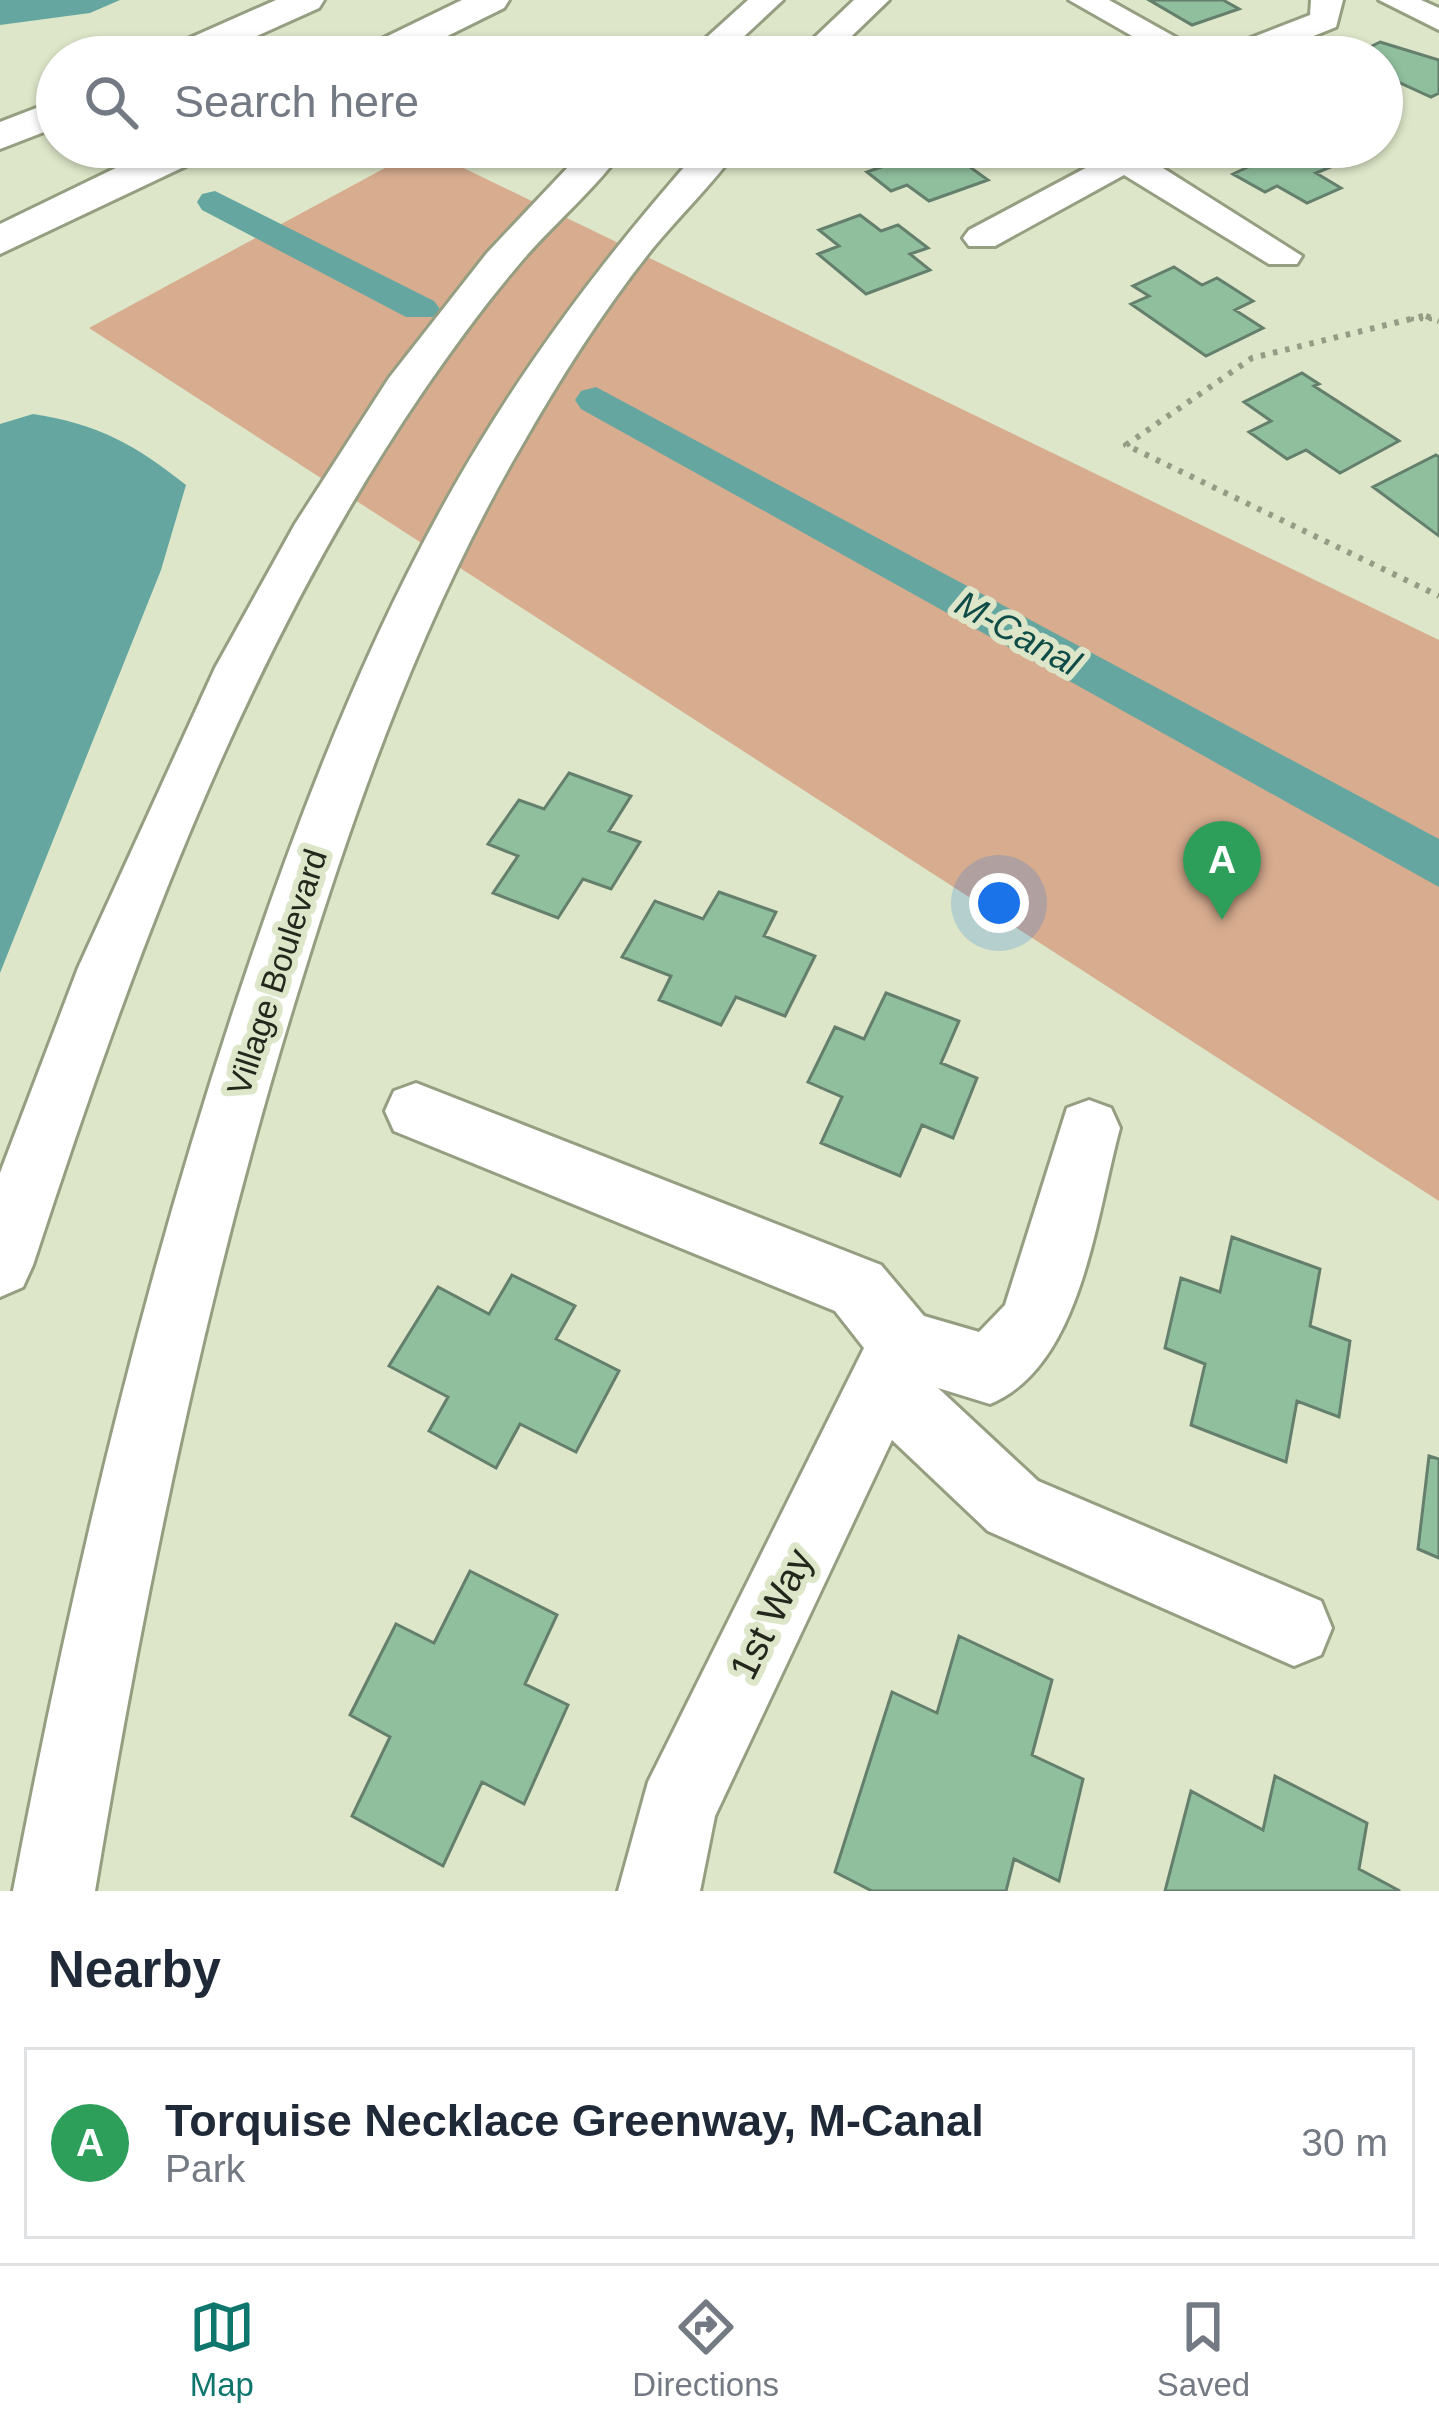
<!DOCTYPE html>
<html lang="en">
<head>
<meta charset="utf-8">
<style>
  body { margin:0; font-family:Helvetica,sans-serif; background:#f2f2f3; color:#1f2937 }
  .you { position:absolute; left:999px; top:903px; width:42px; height:42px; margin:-30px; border:9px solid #fff; border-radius:50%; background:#1a73e8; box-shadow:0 0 0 18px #1a73e833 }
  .badge { display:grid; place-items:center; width:78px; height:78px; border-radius:50%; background:#0f766e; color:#fff; font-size:39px; font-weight:700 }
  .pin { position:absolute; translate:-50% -99px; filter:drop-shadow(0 3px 6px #0008) }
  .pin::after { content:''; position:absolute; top:63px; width:42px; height:36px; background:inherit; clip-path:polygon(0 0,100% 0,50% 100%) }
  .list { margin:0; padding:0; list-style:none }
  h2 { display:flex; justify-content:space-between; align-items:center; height:156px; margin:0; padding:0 48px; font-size:51px }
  h2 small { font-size:39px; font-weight:400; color:#747a83 }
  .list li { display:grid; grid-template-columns:78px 1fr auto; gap:36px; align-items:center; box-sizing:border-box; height:192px; margin:0 24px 24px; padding:0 24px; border:3px solid #e0e1e3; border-radius:0px }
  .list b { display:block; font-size:45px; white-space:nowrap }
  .list p { margin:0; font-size:39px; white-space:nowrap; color:#747a83 }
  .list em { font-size:39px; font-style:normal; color:#747a83 }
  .icon { flex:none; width:66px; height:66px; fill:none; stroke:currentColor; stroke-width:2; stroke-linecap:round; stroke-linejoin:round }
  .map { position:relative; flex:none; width:1439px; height:1891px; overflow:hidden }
  .search { position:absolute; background:#fff; box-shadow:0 3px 9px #0004; left:36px; right:36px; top:36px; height:132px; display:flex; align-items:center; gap:30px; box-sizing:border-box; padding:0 42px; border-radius:66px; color:#747a83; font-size:45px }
  .sheet { height:372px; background:#fff }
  nav { display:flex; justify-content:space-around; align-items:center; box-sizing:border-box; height:168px; border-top:3px solid #e0e1e3; background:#fff; font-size:33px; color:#747a83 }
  nav a { display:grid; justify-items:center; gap:6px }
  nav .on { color:#0f766e }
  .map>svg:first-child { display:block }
  .green { fill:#d7ac8f }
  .water { fill:#65a7a0 }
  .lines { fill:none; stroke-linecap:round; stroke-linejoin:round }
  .canal { fill:#65a7a0; fill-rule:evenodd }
  .building { fill:#90bf9e; stroke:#647f6c; stroke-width:3 }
  .minor-casing { stroke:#959e81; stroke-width:6 }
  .highway-casing { stroke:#959e81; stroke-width:6 }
  .path-far1 { stroke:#959c85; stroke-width:4.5; stroke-dasharray:3 6; stroke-linecap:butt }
  .path { stroke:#959c85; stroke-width:6; stroke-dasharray:4.5 8; stroke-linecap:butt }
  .minor { fill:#fff; fill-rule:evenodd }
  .highway { fill:#fff; fill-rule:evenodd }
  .labels { text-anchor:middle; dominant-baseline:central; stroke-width:12; stroke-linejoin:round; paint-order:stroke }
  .street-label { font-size:33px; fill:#24271c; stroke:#dde6c8 }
  .water-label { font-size:36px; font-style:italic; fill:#0f4c47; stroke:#dde6c8 }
  .near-street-label { font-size:39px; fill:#24271c; stroke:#dde6c8 }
</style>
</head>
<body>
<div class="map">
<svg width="1439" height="1891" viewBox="0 0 1439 1891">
  <rect width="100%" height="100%" fill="#dde6c8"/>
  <path class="green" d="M422,148L1439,640V1201L89,328Z"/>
  <path class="water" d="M0,0H120L90,13L0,25Z
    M33,414C98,424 136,445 186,485L161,570L0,973V424Z"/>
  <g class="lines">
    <path class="canal" d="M215,191L434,301L440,309L434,317H406L202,210L197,202L202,194Z
      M596,387L1439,839V887L581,409L575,400L581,391Z"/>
  </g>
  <path class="building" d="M1149,0H1223L1239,9L1192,25Z
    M1047,38L1068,51L1081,46L1099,57H1023L1012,50Z
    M1380,42L1439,60V93L1431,97L1400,83L1390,88L1382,84V57L1352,56Z
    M875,147H942L988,180L929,201L907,185L891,191L867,172L884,166L864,151Z
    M1239,147H1275L1286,153L1299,147L1333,166L1316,173L1341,188L1307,203L1277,186L1265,192L1233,174L1250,166L1226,153Z
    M860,215L881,231L898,225L928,248L910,254L930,270L866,294L818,254L839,246L819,230Z
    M1174,267L1202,285L1217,278L1253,301L1235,310L1263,328L1206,356L1131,304L1149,296L1133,286Z
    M1302,373L1319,384L1314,386L1399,441L1340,473L1306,450L1287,459L1249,432L1271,421L1244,402Z
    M1436,455L1439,457V536L1373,487Z
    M569,773L631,796L609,831L640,842L611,889L583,879L558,918L493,893L518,856L488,844L519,800L544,809Z
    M719,892L776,912L764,936L815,956L785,1016L736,997L721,1025L659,1000L671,976L622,957L655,901L703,919Z
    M886,993L959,1021L941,1063L977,1078L953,1138L922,1125L900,1176L821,1143L842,1097L808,1082L835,1027L864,1039Z
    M1232,1237L1320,1269L1310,1326L1350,1341L1339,1417L1297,1401L1286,1462L1191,1425L1205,1364L1165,1348L1181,1278L1220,1292Z
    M512,1275L575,1306L556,1339L619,1371L576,1452L520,1424L496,1468L429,1431L448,1397L389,1366L438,1287L489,1314Z
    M1429,1456L1439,1459V1558L1418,1549Z
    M470,1571L557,1615L525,1684L568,1705L524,1804L482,1782L443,1866L352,1816L390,1737L350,1715L396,1624L434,1643Z
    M959,1636L1052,1680L1032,1755L1083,1779L1059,1881L1014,1859L1006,1891H872L835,1872L892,1692L937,1713Z
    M1275,1776L1367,1823L1359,1869L1400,1891H1165L1191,1791L1263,1830Z"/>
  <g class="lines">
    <defs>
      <path id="minor" d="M748,0H783L722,57H685Z
        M854,0H889L830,57H794Z
        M1069,0H1109L1211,57H1169Z
        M1311,0H1343L1336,27L1261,57H1215L1220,50L1310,15Z
        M1379,0H1421L1439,8V30Z
        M587,147H625C594,192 549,227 515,269C482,308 451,351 422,393C242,657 132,963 33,1265L23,1287L0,1297V1173L78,968L215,668L295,524L389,378L487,253Z
        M702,147H739C714,183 681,214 653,248C604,309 561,377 522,445C427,608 361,789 305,969C210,1271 147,1579 95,1891H13C73,1577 145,1270 248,967C309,787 380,607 479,444C544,337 619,240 702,147Z
        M1102,147H1138L1136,151L1302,256L1297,264H1269L1124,175L995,246H969L963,238L969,230L1095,163Z
        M416,1083L881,1265L924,1316L979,1332L1005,1305L1067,1108L1089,1100L1111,1108L1120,1128C1096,1215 1082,1366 990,1404L938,1388L1038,1481L1321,1601L1332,1628L1321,1655L1294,1666L988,1531L892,1440L715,1816L700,1891H618L648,1782L864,1348L835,1311L394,1131L385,1111L394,1091Z"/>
      <path id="highway" d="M276,0H324L319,8L210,57H160L165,49Z
        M462,0H509L504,8L405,57H356L361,49Z
        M57,100V127L0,149V122Z
        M159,147H213L207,156L0,254V224Z"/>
    </defs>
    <use href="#minor" class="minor-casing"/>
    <use href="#highway" class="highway-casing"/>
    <path class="path-far1" d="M1411,319H1435"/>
    <path class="path" d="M1423,316L1252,358L1126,445L1439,596
      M1426,316L1439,321"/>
    <use href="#minor" class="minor"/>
    <use href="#highway" class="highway"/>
  </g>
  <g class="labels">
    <g class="street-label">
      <text transform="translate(277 972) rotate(-72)">Village Boulevard</text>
    </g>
    <g class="water-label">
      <text transform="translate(1018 633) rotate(29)">M-Canal</text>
    </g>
    <g class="near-street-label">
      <text transform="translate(771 1614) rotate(-64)">1st Way</text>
    </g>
  </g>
</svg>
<div class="you"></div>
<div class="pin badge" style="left:1222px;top:920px;background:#2e9e5b">A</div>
<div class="search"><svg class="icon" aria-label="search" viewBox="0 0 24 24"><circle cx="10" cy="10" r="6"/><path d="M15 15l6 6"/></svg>Search here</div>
</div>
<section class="sheet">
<h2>Nearby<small></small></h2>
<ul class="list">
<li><span class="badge" style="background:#2e9e5b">A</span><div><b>Torquise Necklace Greenway, M-Canal</b><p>Park</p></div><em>30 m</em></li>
</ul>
</section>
<nav>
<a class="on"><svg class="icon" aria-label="map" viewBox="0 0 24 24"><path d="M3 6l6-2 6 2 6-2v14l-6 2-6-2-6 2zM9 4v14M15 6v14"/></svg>Map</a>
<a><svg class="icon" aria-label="directions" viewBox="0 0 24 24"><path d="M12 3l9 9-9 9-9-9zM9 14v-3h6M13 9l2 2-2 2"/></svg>Directions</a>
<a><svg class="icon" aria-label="saved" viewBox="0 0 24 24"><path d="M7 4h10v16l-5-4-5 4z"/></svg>Saved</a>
</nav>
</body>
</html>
